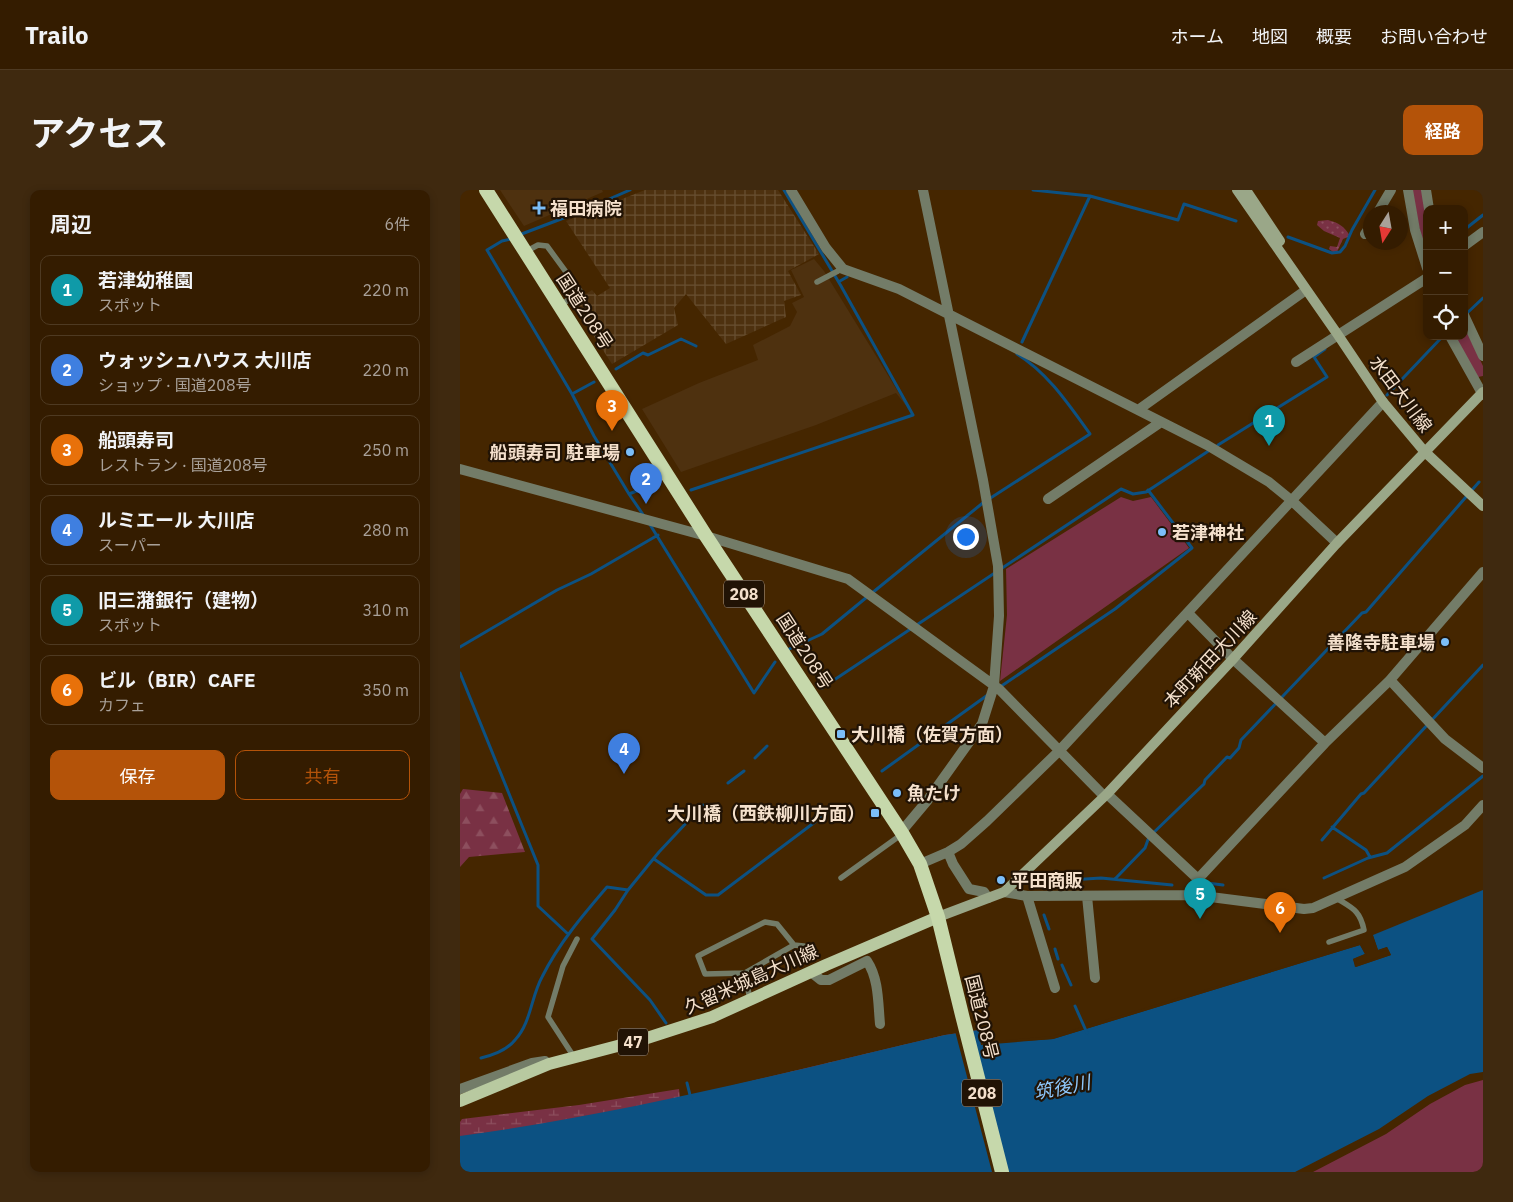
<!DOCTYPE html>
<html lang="ja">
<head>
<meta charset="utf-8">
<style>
  body { margin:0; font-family:"IBM Plex Sans","Noto Sans JP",sans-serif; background:#3f290f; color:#f1f3f6 }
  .controls { position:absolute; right:15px; top:15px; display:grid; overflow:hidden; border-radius:10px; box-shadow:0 2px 8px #0003 }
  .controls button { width:45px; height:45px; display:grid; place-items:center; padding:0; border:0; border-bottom:1px solid #4e3a22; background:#341c00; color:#f1f3f6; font:25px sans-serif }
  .compass { position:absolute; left:903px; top:15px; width:45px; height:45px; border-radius:50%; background:#341c00; box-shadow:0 2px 8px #0003; rotate:191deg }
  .you { position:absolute; left:505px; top:346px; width:18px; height:18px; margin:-12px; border:4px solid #fff; border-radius:50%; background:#1a73e8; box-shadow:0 0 0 8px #1a73e833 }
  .badge { display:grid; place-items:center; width:32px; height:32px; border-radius:50%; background:#b45309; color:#fff; font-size:16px; font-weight:700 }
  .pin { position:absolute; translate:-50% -41px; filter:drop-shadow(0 1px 2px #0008) }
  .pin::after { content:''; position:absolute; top:26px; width:18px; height:15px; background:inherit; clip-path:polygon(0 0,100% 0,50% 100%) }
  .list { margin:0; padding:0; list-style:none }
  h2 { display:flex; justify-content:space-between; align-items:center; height:65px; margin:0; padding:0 20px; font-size:21px }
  h2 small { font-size:16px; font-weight:400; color:#a9a199 }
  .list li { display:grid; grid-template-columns:32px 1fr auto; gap:15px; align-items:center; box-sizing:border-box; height:70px; margin:0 10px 10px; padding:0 10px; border:1px solid #4e3a22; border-radius:10px }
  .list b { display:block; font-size:19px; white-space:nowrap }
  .list p { margin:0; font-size:16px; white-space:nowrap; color:#a9a199 }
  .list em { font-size:16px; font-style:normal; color:#a9a199 }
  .actions { display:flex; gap:10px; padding:15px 20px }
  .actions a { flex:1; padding:11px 0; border:1px solid #b45309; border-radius:10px; text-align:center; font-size:18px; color:#b45309 }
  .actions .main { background:#b45309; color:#fff }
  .icon { flex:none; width:28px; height:28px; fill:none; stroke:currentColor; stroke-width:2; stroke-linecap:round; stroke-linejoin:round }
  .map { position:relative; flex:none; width:1023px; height:982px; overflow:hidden; border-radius:10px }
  header { display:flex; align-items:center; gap:30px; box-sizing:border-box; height:70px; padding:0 25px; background:#341c00; border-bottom:1px solid #4e3a22 }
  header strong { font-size:24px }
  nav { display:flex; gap:28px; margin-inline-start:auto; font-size:18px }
  .intro { display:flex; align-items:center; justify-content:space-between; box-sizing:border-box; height:120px; padding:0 30px }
  h1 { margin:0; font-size:35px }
  .button { padding:12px 22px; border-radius:10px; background:#b45309; color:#fff; font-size:18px; font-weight:700 }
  main { display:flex; gap:30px; padding:0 30px }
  aside { flex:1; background:#341c00; border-radius:10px; box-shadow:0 2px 8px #0003 }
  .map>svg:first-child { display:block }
  .built { fill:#4e310f }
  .industrial { fill:url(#industrial-grid) }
  .grass { fill:url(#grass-dots) }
  .forest { fill:url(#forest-firs) }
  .wetland { fill:url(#wetland-marsh) }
  .park { fill:#793144 }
  .water { fill:#0c5182 }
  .pier { fill:#452600 }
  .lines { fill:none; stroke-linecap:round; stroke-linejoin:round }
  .stream { stroke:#0c5182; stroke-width:3 }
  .service { stroke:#737c68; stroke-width:5.5 }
  .minor { stroke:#737c68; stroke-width:10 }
  .secondary { stroke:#9aa788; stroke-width:10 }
  .primary { stroke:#b8c9a0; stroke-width:12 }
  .trunk { stroke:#c6d8ab; stroke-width:14 }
  .poi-dot { fill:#7bbef9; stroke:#211305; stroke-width:2 }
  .labels { text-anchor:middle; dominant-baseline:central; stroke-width:4.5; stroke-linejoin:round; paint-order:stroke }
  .shield { fill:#211305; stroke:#b5a290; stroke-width:1 }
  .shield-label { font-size:16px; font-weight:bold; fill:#f4e0cc }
  .poi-label { font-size:18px; font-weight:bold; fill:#f4e0cc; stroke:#211305; text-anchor:start }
  .street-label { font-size:18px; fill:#f4e0cc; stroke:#211305 }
  .water-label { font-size:19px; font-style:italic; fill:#8dc7fb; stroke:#211305 }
</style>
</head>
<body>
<header>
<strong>Trailo</strong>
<nav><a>ホーム</a><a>地図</a><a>概要</a><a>お問い合わせ</a></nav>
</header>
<div class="intro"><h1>アクセス</h1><a class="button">経路</a></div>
<main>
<aside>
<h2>周辺<small>6件</small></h2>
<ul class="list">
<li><span class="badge" style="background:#0f9aa8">1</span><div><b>若津幼稚園</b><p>スポット</p></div><em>220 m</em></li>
<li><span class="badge" style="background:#3f7fe0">2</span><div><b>ウォッシュハウス 大川店</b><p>ショップ · 国道208号</p></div><em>220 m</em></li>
<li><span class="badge" style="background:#e8710a">3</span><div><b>船頭寿司</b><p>レストラン · 国道208号</p></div><em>250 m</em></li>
<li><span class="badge" style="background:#3f7fe0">4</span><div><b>ルミエール 大川店</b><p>スーパー</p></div><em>280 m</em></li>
<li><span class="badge" style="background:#0f9aa8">5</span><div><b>旧三潴銀行（建物）</b><p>スポット</p></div><em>310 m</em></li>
<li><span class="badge" style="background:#e8710a">6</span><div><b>ビル（BIR）CAFE</b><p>カフェ</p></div><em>350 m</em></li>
</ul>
<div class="actions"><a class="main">保存</a><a>共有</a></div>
</aside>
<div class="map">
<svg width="1023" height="982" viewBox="0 0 1023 982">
  <defs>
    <pattern id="industrial-grid" width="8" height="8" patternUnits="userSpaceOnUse" patternTransform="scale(1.25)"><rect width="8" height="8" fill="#4e310f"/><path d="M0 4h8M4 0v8" fill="none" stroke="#684f31"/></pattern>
    <pattern id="grass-dots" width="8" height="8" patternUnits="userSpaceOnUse" patternTransform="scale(1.25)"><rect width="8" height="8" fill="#793144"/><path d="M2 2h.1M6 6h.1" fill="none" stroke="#8d4f5e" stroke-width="1.8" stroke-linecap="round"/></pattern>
    <pattern id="forest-firs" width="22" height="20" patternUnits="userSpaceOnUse" patternTransform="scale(1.25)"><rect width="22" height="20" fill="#793144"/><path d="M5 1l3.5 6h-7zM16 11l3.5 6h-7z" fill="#8d4f5e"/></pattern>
    <pattern id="wetland-marsh" width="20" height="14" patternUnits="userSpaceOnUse" patternTransform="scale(1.25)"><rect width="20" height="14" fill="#793144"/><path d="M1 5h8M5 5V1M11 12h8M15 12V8" fill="none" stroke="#8d4f5e"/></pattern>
  </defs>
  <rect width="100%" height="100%" fill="#452600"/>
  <path class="built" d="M40,0H142L143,2L64,36Z
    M354,69L364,81L448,218L436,203L356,235L221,282L182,219L239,193L298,170L293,155L330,136L337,122L332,113L344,107L331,80Z"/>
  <path class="industrial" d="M185,0H318L359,64L328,81L341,105L324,111L326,127L266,154L226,104L214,118L218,135L152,174L112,113L132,100L137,106L150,98L106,31Z"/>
  <path class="grass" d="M868,30C879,33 884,36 890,46L883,49L876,64L869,59L870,56L877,57L880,48L864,41L857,35L858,31Z"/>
  <path class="forest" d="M3,599L42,603L65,662L9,667L0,677V604Z"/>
  <path class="wetland" d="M519,840L521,855L0,953V932L2,929L119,915L219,899L220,908L485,845Z"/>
  <path class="park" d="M951,0H963L967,25V73Z
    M1004,136L1023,176V186L1018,187L993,146H1004Z
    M661,307L673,311L691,307L729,358L540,491L547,425L546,379Z
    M1023,890V982H853L926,944L970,914L1005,895Z"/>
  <path class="water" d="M1023,700V882L1010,884L968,906L919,939L835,982H0V946C164,924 324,883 485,845L519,840L521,854L593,849L900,755L905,764L893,769L895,777L931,765L927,757L918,760L913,745Z"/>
  <path class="pier" d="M912,743L918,760L927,757L931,765L896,777L893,769L905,764L900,755L593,849L521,855L519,840L522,839L523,852L592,846L900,753L902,754L907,765L896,770L897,774L928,764L926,760L919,762L916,761L911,746Z
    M511,839L548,982H532L495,841Z"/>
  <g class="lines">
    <path class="stream" d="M573,0L630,6L718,30L724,14L776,31
      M1004,40L1023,25
      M59,45L122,21L170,0
      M828,47L872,63L880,62L885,56L892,40L915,0
      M51,49L42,51L27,60L112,204L134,246L169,304L199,292
      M380,91L387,87
      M1005,125L1023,108
      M562,152L630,6
      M156,179L183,163L188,165L221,149L236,156
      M112,204L134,192
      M927,205L983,146
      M758,255L867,187L854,167L865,159
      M231,300L453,225L381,96L324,0
      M169,304L184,326
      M529,309L630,244C609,215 588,183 557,164
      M189,333L294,503L315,472
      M412,403L524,312
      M0,457L97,400L131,384L198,345
      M327,460L362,444L407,407
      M0,483L78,675V716L108,744
      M540,497L655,419L732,358L688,300
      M362,498L661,299L673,304L686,302L750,260
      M295,568L307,556
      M422,581L529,504
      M268,593L284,581
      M872,637L906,660L910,667
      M862,650L901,604L904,603L1023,475
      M194,669L246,705H258L367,623
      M864,688L908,668L927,663L1023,586
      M655,689L685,658L689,647L744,594L745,590L767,567L770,568L779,558L781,550L902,423L906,422L1019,292
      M747,693L763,695
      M577,697L578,692L641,688L712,695
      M168,700L155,720L132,749L190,810L206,833
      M584,725L589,739
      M595,759L598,769
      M602,775L611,795
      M615,816L627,843
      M21,868C34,865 47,860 55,850C71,833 71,807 82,787C99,753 123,725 147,697L168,700L199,662L243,615
      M227,893L231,909"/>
    <path class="service" d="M65,62L78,55L87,56L120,101L100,116
      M357,92L378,81
      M381,688L438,647L440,643
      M869,752L904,740C900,720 892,718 876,708
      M285,783L245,784L238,766L305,732L317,734L334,755
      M290,810L285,783L334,755L353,757
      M114,867L88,827L103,776L117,749"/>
    <path class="minor" d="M331,0L366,58L383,79L439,99L747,255L809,292L831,310L877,353
      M948,0L955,40L967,78
      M966,0L969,19
      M918,22L931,0
      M905,44L911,35
      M1004,56L1023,42
      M1004,125L1023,166
      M990,146L1023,205
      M836,172L967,88
      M678,220L846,100
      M0,279L246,346L388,389L539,499L644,606
      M588,309L701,232
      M728,423L773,469L865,553
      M930,490L985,549L1023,578
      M647,604L738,689
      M441,642L467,611L522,534L534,496L539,426L538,376L523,290L463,0
      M488,662L493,674L509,699L524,702L528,708
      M460,674L488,662L501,654L527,631L599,561L923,212
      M544,702L567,706L735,705L844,719L853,718L945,677L1005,635L1023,615
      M735,705L738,689L865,553L930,490L1023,382
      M567,706L595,798
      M627,706L635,788
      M351,782L361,790H369L407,771C419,789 418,813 420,834
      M0,899L72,873L85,871L88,874"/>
    <path class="secondary" d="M777,0L878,145L923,212L964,261L1023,316
      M786,0L820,51
      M478,727L544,702L647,604L773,469L877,353L1023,202"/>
    <path class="primary" d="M0,911L89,874L184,849L252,827L366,775L478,727"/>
    <path class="trunk" d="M26,0L246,346L442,643L460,674L478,727L502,825L542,982"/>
  </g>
  <g class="poi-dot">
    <path d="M76.5 10.5h5v5h5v5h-5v5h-5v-5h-5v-5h5z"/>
    <circle cx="170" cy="262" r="5"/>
    <circle cx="702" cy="342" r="5"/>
    <circle cx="985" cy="452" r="5"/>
    <rect x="376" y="539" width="10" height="10" rx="2.5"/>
    <circle cx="437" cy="603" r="5"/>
    <rect x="410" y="618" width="10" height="10" rx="2.5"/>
    <circle cx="541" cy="690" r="5"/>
  </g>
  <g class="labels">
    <g class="shield">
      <rect x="264" y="390.5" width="40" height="27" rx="4"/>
      <rect x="158" y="838.5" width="30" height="27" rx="4"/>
      <rect x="502" y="889.5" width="40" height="27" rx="4"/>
    </g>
    <g class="shield-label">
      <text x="284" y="404">208</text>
      <text x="173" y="852">47</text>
      <text x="522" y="903">208</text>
    </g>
    <g class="poi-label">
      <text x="90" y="18">福田病院</text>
      <text x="160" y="262" text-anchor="end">船頭寿司 駐車場</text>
      <text x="712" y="342">若津神社</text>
      <text x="975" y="452" text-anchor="end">善隆寺駐車場</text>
      <text x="391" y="544">大川橋（佐賀方面）</text>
      <text x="447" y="603">魚たけ</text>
      <text x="405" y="623" text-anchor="end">大川橋（西鉄柳川方面）</text>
      <text x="551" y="690">平田商販</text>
    </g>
    <g class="street-label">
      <text transform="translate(125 121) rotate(57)">国道208号</text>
      <text transform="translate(941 204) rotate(53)">水田大川線</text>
      <text transform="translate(345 461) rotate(57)">国道208号</text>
      <text transform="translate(750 469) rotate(-47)">本町新田大川線</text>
      <text transform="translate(291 789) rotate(-24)">久留米城島大川線</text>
      <text transform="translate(522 827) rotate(76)">国道208号</text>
    </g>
    <g class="water-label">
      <text transform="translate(602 897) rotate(-11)">筑後川</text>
    </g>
  </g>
</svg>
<div class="controls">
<button>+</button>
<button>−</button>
<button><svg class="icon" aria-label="locate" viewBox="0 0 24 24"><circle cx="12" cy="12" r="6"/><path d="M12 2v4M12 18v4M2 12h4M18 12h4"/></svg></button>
</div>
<svg class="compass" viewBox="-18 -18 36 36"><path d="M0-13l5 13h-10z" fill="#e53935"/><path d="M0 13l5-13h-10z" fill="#a9a199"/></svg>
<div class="you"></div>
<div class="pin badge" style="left:809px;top:256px;background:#0f9aa8">1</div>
<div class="pin badge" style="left:186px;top:314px;background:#3f7fe0">2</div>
<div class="pin badge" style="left:152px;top:241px;background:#e8710a">3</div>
<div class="pin badge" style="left:164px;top:584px;background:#3f7fe0">4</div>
<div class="pin badge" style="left:740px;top:729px;background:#0f9aa8">5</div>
<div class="pin badge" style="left:820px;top:743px;background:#e8710a">6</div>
</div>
</main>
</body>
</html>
